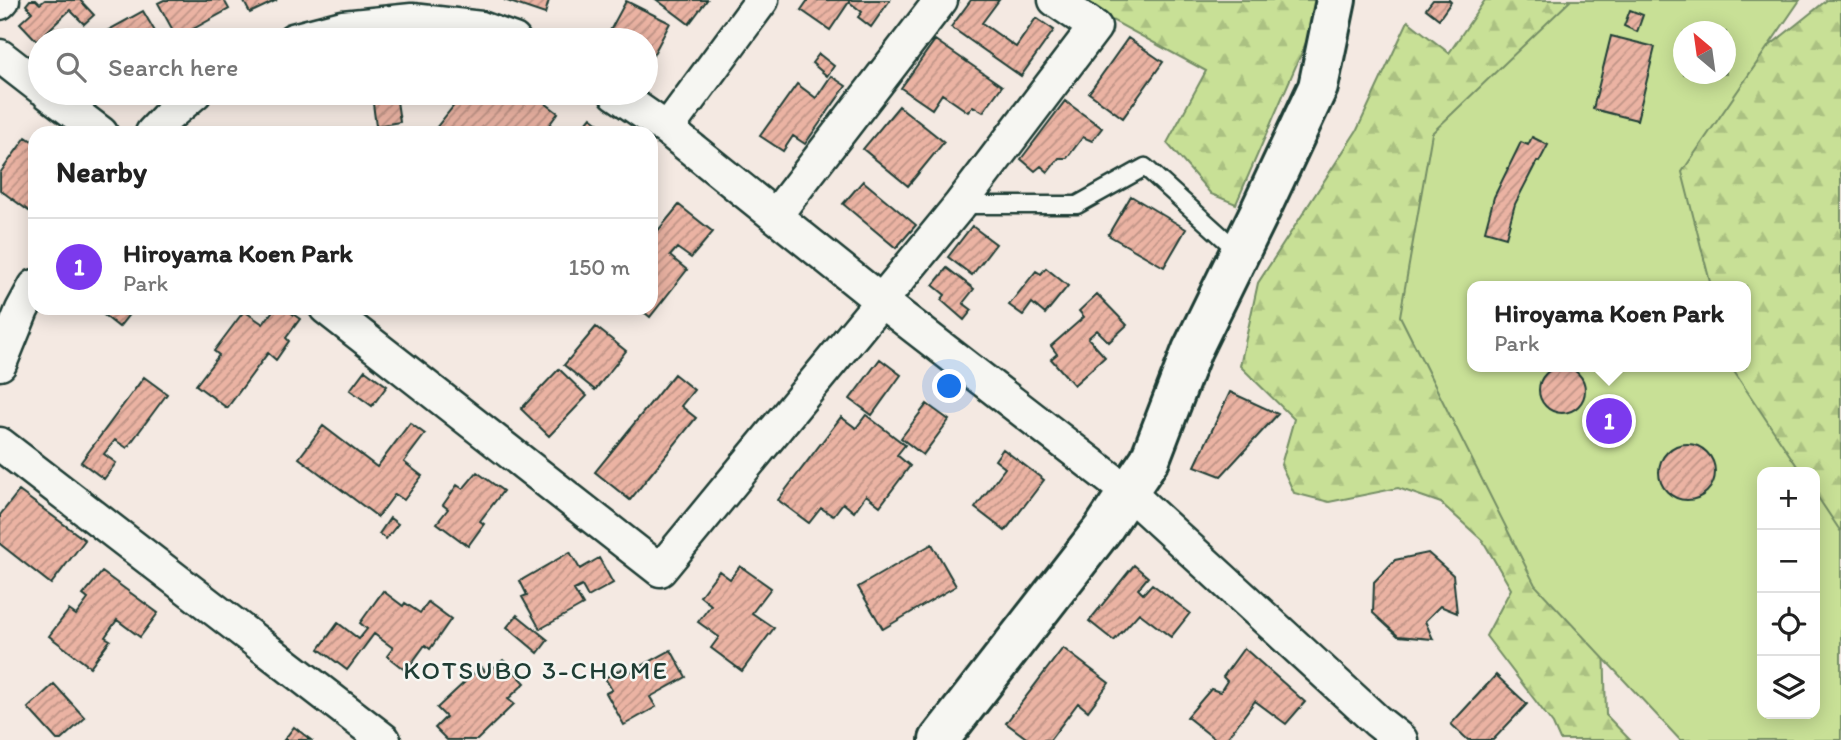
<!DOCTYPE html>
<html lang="en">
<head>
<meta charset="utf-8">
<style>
  body { margin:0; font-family:Itim,sans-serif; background:#f6f6f6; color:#222 }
  .controls { position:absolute; right:21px; bottom:21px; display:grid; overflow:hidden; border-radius:14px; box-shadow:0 4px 18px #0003 }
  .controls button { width:63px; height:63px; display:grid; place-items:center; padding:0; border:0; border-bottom:2px solid #e0e0e0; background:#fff; color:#222; font:35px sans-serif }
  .compass { position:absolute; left:1673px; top:21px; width:63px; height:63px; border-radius:50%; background:#fff; box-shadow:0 4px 18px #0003; rotate:331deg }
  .you { position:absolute; left:950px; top:387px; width:24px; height:24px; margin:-18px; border:5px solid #fff; border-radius:50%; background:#1a73e8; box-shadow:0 0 0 10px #1a73e833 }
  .badge { display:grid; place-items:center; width:46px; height:46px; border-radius:50%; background:#7c3aed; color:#fff; font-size:23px; font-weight:700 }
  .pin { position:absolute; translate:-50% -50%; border:4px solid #fff; box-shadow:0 2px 7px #0006 }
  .popup { position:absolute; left:1467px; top:281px; width:284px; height:91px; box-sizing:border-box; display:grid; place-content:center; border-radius:14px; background:#fff; filter:drop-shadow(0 2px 5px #0005); font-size:23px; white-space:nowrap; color:#767676 }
  .popup b { font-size:26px; color:#222 }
  .popup::after { content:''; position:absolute; left:50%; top:100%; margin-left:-14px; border:14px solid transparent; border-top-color:#fff }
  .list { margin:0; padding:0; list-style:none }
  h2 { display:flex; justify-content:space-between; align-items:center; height:91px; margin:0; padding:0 28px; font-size:30px }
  h2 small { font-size:23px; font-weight:400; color:#767676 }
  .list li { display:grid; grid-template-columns:46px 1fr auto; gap:21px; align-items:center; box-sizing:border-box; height:98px; padding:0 28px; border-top:2px solid #e0e0e0 }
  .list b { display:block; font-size:26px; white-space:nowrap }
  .list p { margin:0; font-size:23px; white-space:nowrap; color:#767676 }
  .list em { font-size:23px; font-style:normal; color:#767676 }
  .icon { flex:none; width:38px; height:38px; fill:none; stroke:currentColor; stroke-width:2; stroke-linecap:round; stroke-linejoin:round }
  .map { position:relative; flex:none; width:1841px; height:740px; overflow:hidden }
  .search { position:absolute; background:#fff; box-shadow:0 4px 18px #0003; left:28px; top:28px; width:630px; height:77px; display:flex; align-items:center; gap:18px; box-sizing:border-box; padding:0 24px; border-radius:38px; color:#767676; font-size:26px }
  .panel { position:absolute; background:#fff; box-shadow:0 4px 18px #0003; left:28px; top:126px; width:630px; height:189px; border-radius:21px }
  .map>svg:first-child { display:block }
  .forest { fill:url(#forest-firs); stroke:#748e65; stroke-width:2 }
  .park { fill:#c8e096; stroke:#748e65; stroke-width:2; fill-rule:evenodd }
  .building { fill:url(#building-hatch); stroke:#1f3d34; stroke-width:2 }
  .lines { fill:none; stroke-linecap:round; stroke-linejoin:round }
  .lane-casing { stroke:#1f3d34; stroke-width:21 }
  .street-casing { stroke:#1f3d34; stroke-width:37 }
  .secondary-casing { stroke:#1f3d34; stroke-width:44 }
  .lane { stroke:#f6f6f2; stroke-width:16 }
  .street { stroke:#f6f6f2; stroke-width:32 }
  .secondary { stroke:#f6f6f2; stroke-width:38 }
  .labels { text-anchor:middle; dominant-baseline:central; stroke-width:5; stroke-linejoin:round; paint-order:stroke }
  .neighbourhood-label { font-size:26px; letter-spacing:2px; fill:#1f3d34; stroke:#f6f6f2 }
</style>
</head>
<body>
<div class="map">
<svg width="1841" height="740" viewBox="0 0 1841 740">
  <defs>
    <pattern id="forest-firs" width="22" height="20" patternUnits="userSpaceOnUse" patternTransform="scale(1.75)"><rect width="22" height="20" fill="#c8e096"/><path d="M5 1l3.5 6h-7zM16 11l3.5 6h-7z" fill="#abc182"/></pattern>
    <pattern id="building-hatch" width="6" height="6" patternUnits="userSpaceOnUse" patternTransform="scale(1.75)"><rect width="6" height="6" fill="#ebb3a3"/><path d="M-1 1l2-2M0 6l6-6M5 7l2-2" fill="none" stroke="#be9386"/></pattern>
  </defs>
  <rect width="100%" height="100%" fill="#f4e9e2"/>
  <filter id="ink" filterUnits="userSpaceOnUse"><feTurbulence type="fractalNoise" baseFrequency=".0143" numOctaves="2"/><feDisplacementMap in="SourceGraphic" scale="14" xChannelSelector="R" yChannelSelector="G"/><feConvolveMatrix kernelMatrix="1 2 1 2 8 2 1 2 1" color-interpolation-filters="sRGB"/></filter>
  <g filter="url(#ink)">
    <path class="forest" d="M1083,0H1317L1308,38L1236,204L1211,194L1167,143L1206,71L1108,18Z
      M1485,0H1613L1472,286V367L1604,640L1606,715L1630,740H1560L1553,724L1486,636L1511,589L1483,541L1441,503L1398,488L1329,502L1294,493L1281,465L1294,419L1240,366L1258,283L1357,130L1408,21L1449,53Z
      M1827,0H1841V549L1815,545V472H1762L1711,367H1746V286H1666L1684,74H1726L1743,67Z"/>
    <path class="park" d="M1571,0H1800L1682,172L1711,286H1472V367H1731L1801,472H1762V714H1815V493L1841,532V740H1680L1535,585L1400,316L1432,133ZM1684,32H1726V74H1684Z"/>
    <path class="building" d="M30,0H36L40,4L45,0H80L94,15L84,24L70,10L37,41L20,23L32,12L26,5Z
      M164,0H224L229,9L177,38L158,3Z
      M243,0H277L250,13Z
      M504,0H549L545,14Z
      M657,0H707L689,24Z
      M808,0H890L871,27L858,17L862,12L849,2L830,30L801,10Z
      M971,0H999L982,23L1016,47L1036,18L1054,30L1021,76L951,27Z
      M1433,0H1449L1451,2L1439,19L1426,9Z
      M626,1L670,23L648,65L646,64V40H605Z
      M1630,10L1643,15L1637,32L1624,26Z
      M143,11L160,40H108L103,33Z
      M1611,36L1655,47L1637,120L1593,109Z
      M1128,38L1163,62L1123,118L1089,93Z
      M935,40L1002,86L983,112L973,106L968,112L942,94L932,109L901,88Z
      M819,54L834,66L827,76L812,63Z
      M831,76L846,86L805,144L793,136L783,151L760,136L797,84L816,98Z
      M362,93H410L396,94L400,122L376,126L372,96L362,97Z
      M464,93H532L558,113L543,133H432Z
      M1065,101L1102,128L1092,141L1083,137L1067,158H1059L1048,172L1041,166L1035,171L1021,159Z
      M899,106L944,142L908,186L863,149Z
      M591,117L611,133H578Z
      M26,137L35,143V203L29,211L0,190V173Z
      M1532,137L1548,145L1539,162L1537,161L1515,204L1506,237L1485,231L1494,197L1521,142L1528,145Z
      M863,181L916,225L896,248L843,204Z
      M1131,196L1186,229L1164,267L1108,235Z
      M679,205L713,232L691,258L677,248L670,256L687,270L650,317L639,308H651V239Z
      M972,226L996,244L972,275L948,257Z
      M947,268L974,289L963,303L972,310L964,320L941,300L945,295L933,285Z
      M1046,268L1068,286L1045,314L1032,303L1023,315L1009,305L1036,271L1041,274Z
      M1097,294L1127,325L1109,342L1097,330L1088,338L1105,357L1074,385L1051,359L1057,354L1051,346L1084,317L1079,311Z
      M95,308H134L119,327Z
      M275,308H284L300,319L286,338L289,341L276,360L268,353L227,408L196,385L219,355L214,351L244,311L263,324Z
      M596,327L626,351L595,390L564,365Z
      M880,359L901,375L872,415L850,399Z
      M1539 390a23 23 0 1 1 46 0a23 23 0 1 1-46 0Z
      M559,369L587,396L549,436L521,409Z
      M365,370L387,386L372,406L350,390Z
      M674,374L694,390L681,406L696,418L630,500L595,472Z
      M144,377L167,394L127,448L115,440L104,454L116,463L104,479L81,462Z
      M1230,392L1278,414L1221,476L1195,466Z
      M927,404L949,420L923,455L901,438Z
      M866,415L905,445L897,455L910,466L880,506L866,495L854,512L843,503L833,516L821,508L809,523L778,500L841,417L856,428Z
      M410,423L425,434L404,462L422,476L404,500L395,494L378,517L299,458L323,426L377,467Z
      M1659 472a28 28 0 1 1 56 0a28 28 0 1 1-56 0Z
      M1003,449L1044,480L1005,531L975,508L1005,468L995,460Z
      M477,472L503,491L480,521L484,524L468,546L437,523L448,509L443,505L457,485L463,489Z
      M19,491L85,540L51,584L0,544V515Z
      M390,518L398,524L386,539L379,534Z
      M932,544L956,586L883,629L858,587Z
      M570,552L580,569L599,558L613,583L588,597L582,586L574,590L583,605L540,629L522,597L527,595L520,581Z
      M1428,553L1453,575L1457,613L1440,606L1425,621L1433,639L1398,636L1373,613L1374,582L1395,560Z
      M1134,565L1148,577L1138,589L1143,594L1152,584L1190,613L1171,637L1139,613L1114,641L1089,621Z
      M740,566L771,588L752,613L774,628L742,671L711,648L719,637L698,622L711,605L700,596L719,571L730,579Z
      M102,572L158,613L140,637L117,620L105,637L110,640L90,667L49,636L69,610L76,615L88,599L83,595Z
      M383,591L403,606L405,603L420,613L428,602L451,619L430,649L425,645L406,671L387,656L393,648L374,634L347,670L319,649L338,623L359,639L367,629L360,623Z
      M517,615L548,640L538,653L507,627Z
      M1063,648L1109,683L1088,711L1078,703L1050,740H1029L1006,723Z
      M1244,648L1305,702L1286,724L1255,701L1226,740H1216L1187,717L1211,689L1220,692L1227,681L1223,677Z
      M671,650L686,677L650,697L656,707L624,725L606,693L612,690L605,678L627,666L631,672Z
      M503,660L525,683L508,699L514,704L477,740H447L435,728L446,717L437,708L481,667L487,673Z
      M1496,675L1527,704L1493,740H1468L1451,724Z
      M54,684L85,718L61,740H57L28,708Z
      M294,727L311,740H284Z"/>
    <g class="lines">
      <defs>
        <path id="lane" d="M960,205H1077L1145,167L1240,253"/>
        <path id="street" d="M0,3L3,0
          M293,40L343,27L412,20L481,28L514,40
          M0,56L40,87
          M48,93L101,133
          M615,93L667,129L881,301L1129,493L1377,721L1401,740
          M667,129L762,0
          M152,133L168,116L195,93
          M775,216L941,0
          M326,308L660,570L960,205L1095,27L1055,0
          M0,364L22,310L35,286
          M0,444L384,740"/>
        <path id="secondary" d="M939,740L1103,529L1150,459L1192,350L1260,211L1318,87L1336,0"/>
      </defs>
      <use href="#lane" class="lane-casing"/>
      <use href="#street" class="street-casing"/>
      <use href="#secondary" class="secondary-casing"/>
      <use href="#lane" class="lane"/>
      <use href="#street" class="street"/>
      <use href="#secondary" class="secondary"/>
    </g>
  </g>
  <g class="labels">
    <g class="neighbourhood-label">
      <text x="536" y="670">KOTSUBO 3-CHOME</text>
    </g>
  </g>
</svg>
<div class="controls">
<button>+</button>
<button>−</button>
<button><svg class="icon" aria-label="locate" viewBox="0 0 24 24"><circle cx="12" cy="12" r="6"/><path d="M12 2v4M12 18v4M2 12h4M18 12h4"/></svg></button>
<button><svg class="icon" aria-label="layers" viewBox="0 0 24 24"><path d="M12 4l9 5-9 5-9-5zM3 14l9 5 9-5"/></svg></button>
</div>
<svg class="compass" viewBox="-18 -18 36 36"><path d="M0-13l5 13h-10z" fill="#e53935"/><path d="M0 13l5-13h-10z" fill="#767676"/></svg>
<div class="you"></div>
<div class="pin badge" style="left:1609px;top:421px">1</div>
<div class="popup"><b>Hiroyama Koen Park</b>Park</div>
<div class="search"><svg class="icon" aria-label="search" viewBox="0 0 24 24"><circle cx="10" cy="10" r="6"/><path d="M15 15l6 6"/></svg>Search here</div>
<section class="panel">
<h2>Nearby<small></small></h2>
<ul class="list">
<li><span class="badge">1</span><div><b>Hiroyama Koen Park</b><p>Park</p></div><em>150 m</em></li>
</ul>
</section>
</div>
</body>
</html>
